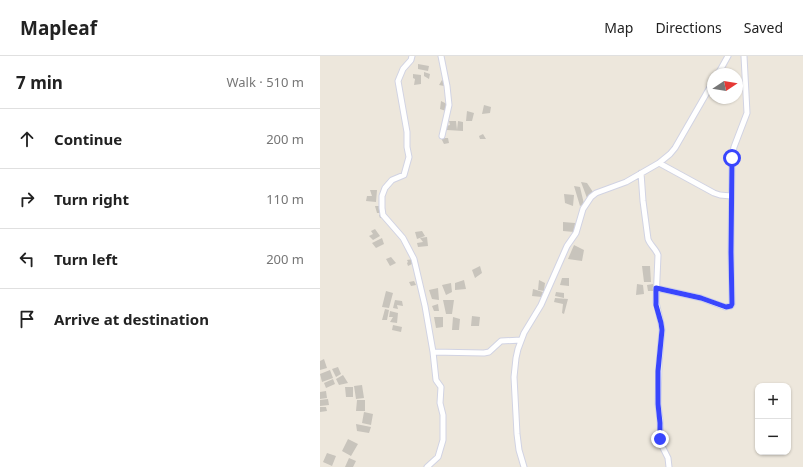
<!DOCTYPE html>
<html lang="en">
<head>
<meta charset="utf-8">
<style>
  body { margin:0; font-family:"Noto Sans",sans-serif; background:#f6f6f6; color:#222 }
  .controls { position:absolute; right:12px; bottom:12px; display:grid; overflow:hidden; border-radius:8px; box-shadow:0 1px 3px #0004 }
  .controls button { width:36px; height:36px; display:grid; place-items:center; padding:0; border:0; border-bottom:1px solid #e0e0e0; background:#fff; color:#222; font:20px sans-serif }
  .compass { position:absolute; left:387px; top:12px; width:36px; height:36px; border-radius:50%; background:#fff; box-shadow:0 1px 3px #0004; rotate:78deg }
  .stop { position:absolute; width:12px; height:12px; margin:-9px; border:3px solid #3946fd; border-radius:50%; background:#fff }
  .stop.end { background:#3946fd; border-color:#fff; box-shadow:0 1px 4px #0008 }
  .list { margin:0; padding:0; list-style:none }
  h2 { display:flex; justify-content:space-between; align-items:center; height:52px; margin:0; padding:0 16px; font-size:17px }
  h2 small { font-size:13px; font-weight:400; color:#767676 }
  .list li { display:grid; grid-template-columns:26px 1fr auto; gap:12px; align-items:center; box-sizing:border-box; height:60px; padding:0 16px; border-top:1px solid #e0e0e0 }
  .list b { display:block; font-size:15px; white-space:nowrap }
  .list em { font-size:13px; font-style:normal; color:#767676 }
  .icon { flex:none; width:22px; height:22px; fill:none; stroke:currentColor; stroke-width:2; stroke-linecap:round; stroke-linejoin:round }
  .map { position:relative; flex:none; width:483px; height:411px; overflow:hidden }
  header { display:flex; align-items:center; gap:24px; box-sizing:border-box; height:56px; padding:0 20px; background:#fff; border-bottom:1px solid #e0e0e0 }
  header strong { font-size:19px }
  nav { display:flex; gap:22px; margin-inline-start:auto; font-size:14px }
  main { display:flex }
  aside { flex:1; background:#fff }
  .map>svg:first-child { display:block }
  .building { fill:#c8c4bc }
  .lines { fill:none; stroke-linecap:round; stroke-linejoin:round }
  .minor-casing { stroke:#d1d3e3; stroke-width:7 }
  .minor { stroke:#fff; stroke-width:5 }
  .route { stroke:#3946fd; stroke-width:5 }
</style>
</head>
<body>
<header>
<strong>Mapleaf</strong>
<nav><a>Map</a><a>Directions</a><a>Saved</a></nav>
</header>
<main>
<aside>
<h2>7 min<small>Walk · 510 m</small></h2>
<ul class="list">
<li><svg class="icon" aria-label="ahead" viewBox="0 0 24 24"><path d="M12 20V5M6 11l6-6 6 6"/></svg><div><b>Continue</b></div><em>200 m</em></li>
<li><svg class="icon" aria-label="right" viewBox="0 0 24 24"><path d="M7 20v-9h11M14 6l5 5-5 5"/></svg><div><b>Turn right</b></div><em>110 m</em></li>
<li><svg class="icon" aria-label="left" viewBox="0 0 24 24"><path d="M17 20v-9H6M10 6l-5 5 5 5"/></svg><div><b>Turn left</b></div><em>200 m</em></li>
<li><svg class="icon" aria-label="arrive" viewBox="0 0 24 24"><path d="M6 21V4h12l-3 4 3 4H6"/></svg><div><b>Arrive at destination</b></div></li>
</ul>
</aside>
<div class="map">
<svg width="483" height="411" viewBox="0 0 483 411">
  <rect width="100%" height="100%" fill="#ede7dc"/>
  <path class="building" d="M98,8L109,10L108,15L98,13Z
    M104,16L110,18L109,23L104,20Z
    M93,18L101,19V28L94,29L95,23L93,22Z
    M122,24L126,25L124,30L119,29Z
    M121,45L127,48L126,55L120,53Z
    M164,49L171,51L170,57L162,58Z
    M147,55L154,57L152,65H146Z
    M129,65H136L137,74L138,65L143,66V75L127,74L126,70L130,69Z
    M163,78L166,83H160L159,80Z
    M121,82H128L129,87L124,88Z
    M261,126L267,127L273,136L267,142Z
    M254,130L260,131L264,148L260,150Z
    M50,134H57L56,146L46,145L47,140H52Z
    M244,138L254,139L253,150L245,147Z
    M55,150H60L63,161L60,162L59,159L61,158L60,157H57Z
    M243,166L255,167L254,176L243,175Z
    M55,173L60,180L53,184L49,180L53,178L51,175Z
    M102,175L105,180L97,183L95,176Z
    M107,181L108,190L98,191L97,187L103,186L100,182Z
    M62,182L64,188L56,192L52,187Z
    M254,189L264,194L262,205L248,203Z
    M71,201L76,207L70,210L66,203Z
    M93,203L94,207L88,210L87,207L88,206L87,204Z
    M160,210L162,217L155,222L152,214Z
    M322,210H330L331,226H324Z
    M242,222H249V230L240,229Z
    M144,224L146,233L135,234V227Z
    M219,224L225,227L224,235L218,234Z
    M94,225L96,229L91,230L89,226Z
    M131,227L132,236L126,239L122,229Z
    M317,228L323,229L324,238L316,239Z
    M333,228V235H328L327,229Z
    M118,232L119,244L112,243L109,234Z
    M213,233L223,236L222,241L212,240Z
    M66,235L73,237L69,252L62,251Z
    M236,236L244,237V242L235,240Z
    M235,242L248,243L244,258L242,257L243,248L234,246Z
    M75,244L82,245L83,250L77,249L78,253L73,252Z
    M123,244H134L132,258H126Z
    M118,248L119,255H114L112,250Z
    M65,253L69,254L67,264H62Z
    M70,255L78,257L77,267L70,266L73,261H69Z
    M152,260L160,261L159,270H151Z
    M114,261H123V271L116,272Z
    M133,261L140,263L139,274H132Z
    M73,269L82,271L81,276L72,274Z
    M4,303L7,312L0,314V305Z
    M18,311L21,318L16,321L12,313Z
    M10,314L13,322L2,326L0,318Z
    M23,319L28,327L19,329L16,323Z
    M13,323L15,328L6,332L4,327Z
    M42,329L44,342L36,343L34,330Z
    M25,331H33V341H26Z
    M6,335L7,342L0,343V336Z
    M8,343L9,349L0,350V344Z
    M37,344H45V355H36Z
    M0,351H6L7,355L0,356Z
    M44,356L53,358L51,369L42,367Z
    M36,368L51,371L49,377L37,375Z
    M28,383L38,388L31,400L22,395Z
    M7,397L16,400L12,410L3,406Z
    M29,402L36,405L33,411H25Z"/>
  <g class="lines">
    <defs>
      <path id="minor" d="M92,0L91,4L83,13L78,25L87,76V91L89,101L84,119L72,124L65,132L62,140V152L63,159L83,182L94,203L105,250L113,296L116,324L121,331L120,347L123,359V384L118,401L107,411
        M121,0L127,30L129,49L122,80
        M398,18L408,0
        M339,107L394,137L400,139L411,140
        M321,117L323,145L328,183C330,189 336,193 338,199L336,246L341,267L342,274L339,308L338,348L340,364L341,387L342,390L348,402L349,411
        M336,232L381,242L405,251L411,250L412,248L411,195L412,102L414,91L427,57L424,0
        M113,296L164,297L169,296L181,285L201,284
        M204,411L199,394L197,378L194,321L196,302L198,293L204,277L221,249L247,190L256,177L263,153L271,141L276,137L306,126L339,107L350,98L355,92L393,26"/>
    </defs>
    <use href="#minor" class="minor-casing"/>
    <use href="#minor" class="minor"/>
  </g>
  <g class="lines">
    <path class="route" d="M340,383V367L338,348V315L342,274L341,267L336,249V232L381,242L406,251L411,250L412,248L411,196L412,102"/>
  </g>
</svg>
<div class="controls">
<button>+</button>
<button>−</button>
</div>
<svg class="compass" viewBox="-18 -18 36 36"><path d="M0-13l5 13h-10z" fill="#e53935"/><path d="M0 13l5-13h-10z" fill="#767676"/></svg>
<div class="stop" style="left:412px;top:102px"></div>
<div class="stop end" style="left:340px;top:383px"></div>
</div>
</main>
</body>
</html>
